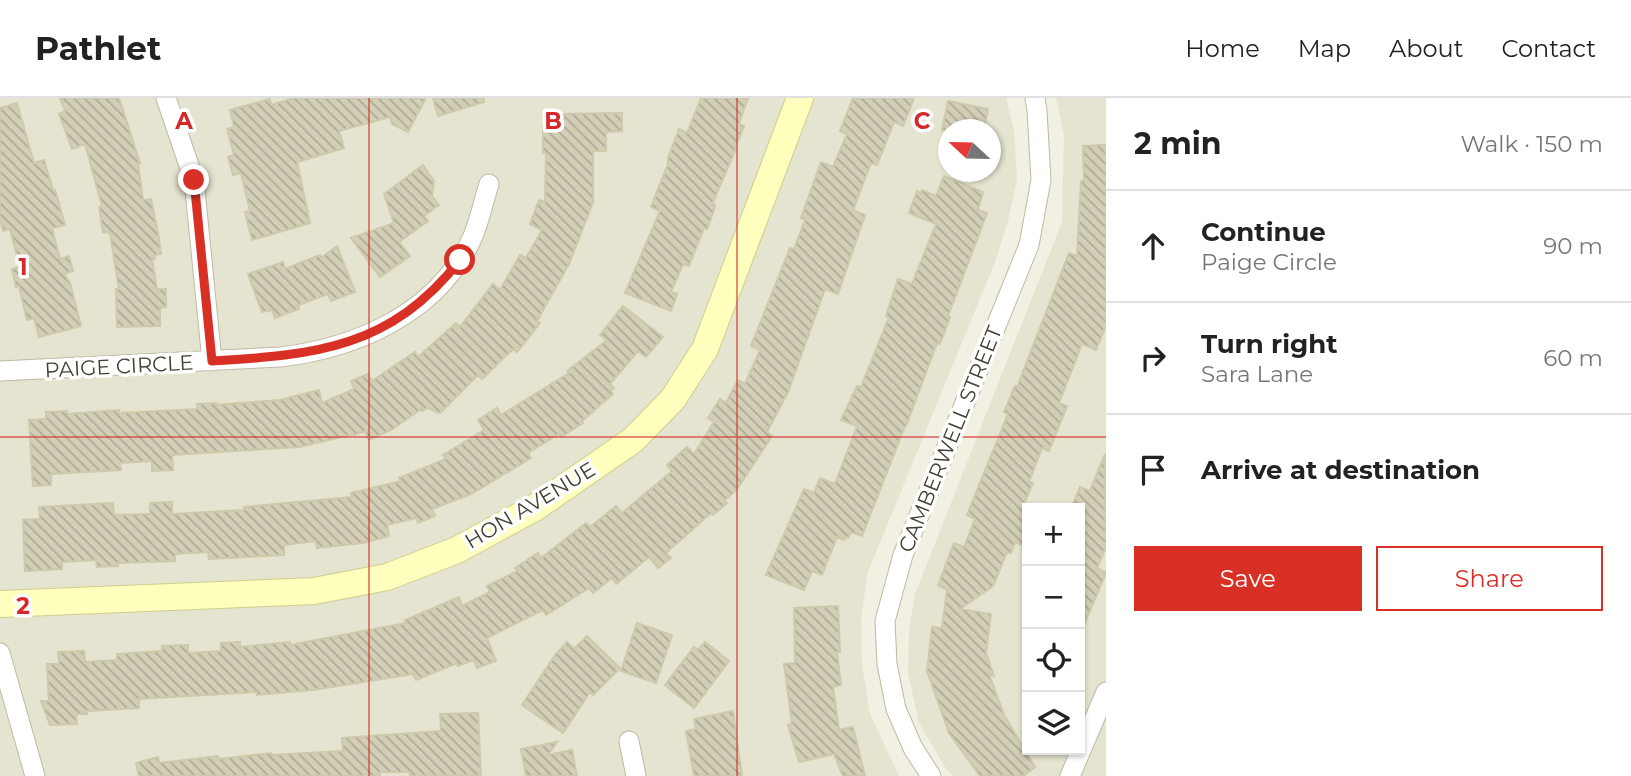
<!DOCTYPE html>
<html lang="en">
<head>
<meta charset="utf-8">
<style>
  body { margin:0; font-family:Montserrat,sans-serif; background:#f2f2f2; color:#222 }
  .controls { position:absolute; right:21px; bottom:21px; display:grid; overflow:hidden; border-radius:0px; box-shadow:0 2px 5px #0004 }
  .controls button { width:63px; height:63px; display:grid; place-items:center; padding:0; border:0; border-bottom:2px solid #e0e0e0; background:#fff; color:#222; font:35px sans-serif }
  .compass { position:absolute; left:938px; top:21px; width:63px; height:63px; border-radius:50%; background:#fff; box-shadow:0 2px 5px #0004; rotate:292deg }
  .stop { position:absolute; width:21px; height:21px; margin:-16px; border:5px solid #d93025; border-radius:50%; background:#fff }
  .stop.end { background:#d93025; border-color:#fff; box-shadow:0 2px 7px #0008 }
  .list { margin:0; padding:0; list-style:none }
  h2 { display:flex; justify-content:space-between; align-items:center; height:91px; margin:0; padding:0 28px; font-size:30px }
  h2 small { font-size:23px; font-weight:400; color:#767676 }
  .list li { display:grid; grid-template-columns:46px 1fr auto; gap:21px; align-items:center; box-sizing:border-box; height:112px; padding:0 28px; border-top:2px solid #e0e0e0 }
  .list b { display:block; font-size:26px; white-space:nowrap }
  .list p { margin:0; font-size:23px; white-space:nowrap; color:#767676 }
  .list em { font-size:23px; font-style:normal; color:#767676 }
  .actions { display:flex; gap:14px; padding:21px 28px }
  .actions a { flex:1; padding:16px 0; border:2px solid #d93025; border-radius:0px; text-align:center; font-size:24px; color:#d93025 }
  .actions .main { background:#d93025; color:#fff }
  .icon { flex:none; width:38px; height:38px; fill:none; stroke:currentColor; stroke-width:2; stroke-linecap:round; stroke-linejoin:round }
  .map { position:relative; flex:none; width:1106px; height:678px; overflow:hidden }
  header { display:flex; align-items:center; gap:42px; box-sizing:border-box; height:98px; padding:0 35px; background:#fff; border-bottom:2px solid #e0e0e0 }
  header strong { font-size:33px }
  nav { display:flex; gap:38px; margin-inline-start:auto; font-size:24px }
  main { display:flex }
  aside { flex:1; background:#fff }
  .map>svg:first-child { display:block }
  .residential { fill:#e5e4d0; fill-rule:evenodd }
  .building { fill:url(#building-back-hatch); stroke:#cec9aa; stroke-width:2 }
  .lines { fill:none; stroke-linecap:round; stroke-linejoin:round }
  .street-casing { stroke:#bdbaa4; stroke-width:21 }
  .secondary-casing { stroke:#cfce8e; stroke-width:28 }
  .street { stroke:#fff; stroke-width:19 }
  .secondary { stroke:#ffffbe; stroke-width:26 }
  .route { stroke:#d93025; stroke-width:9 }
  .grid { fill:none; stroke:#d62828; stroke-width:2; stroke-opacity:0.55 }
  .labels { text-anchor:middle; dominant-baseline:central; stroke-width:7; stroke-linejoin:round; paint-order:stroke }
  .street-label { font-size:21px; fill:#434032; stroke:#fff }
  .grid-label { font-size:23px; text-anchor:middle; font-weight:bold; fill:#d62828; stroke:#fff; stroke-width:7; stroke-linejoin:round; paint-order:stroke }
</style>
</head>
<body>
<header>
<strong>Pathlet</strong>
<nav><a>Home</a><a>Map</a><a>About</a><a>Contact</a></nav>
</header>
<main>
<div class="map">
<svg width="1106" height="678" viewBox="0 0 1106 678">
  <defs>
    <pattern id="building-back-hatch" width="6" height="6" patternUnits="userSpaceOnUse" patternTransform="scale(1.75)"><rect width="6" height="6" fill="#d3cfb7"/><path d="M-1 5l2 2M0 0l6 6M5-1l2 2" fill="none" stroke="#ada995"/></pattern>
  </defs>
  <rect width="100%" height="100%" fill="#f1f0e2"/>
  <path class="residential" d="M0,0H1006L1014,33L1017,81L1008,123L995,164L868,474L861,521L862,567L870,616L899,678H0ZM948,32H990V74H948Z
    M1056,0H1106V678H953L945,669L919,625L908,575L909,533L915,496L1062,124L1064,37ZM1027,410H1080V652H1027Z"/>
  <path class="building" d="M60,0H119L140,65H138L143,102L151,101L159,140L161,156L154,157L155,161H152L157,191H166V209L160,210V228L117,229L116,191H119L110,135L103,134L99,109L102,108L85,46L72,51L59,16L65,13Z
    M294,0H426L408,34L392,26L390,19L339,33L344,50L297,64L310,125L252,142L245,114L250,113L241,75L233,77L228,59L234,57L227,31L234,29L230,12L270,1L271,7Z
    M433,0H484V4L438,18Z
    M701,0H748L739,26L744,28L735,50L736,51L712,106L715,107L714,112L707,131L704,130L689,168L683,166L671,194L677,196L671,213L625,195L660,113L651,109L668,66V60L679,31L687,35Z
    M853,0H914L903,28L894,24L877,67L871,65L853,112L865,117L838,196L825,191L788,294L767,334L772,338L757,361L737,391L724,403L727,405L713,417L711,415L666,455L671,460L658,470L649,459L616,486L612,480L593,495L589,490L546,517L543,512L487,540L496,563L477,570L474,562L458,568L457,565L416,582L413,576L313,592L257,597V594L139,601V610L87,613V616H76L77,626L50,627L41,603H49L47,566H59L58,554L84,553L85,564L117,562V556L162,553V548L188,547V555L221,553V545L240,544V549L290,544V547L406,525L405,522L459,499L462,508L490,494L487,488L517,473L515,470L538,455L541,460L586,425L590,429L616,408L622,415L672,373L667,367L687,349L694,356L714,324L708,320L720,301L726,305L738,282L745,286L760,252L751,248L790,150L794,151L805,122L801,120L821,64L833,69L847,36L840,33Z
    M948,3L988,11L984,32H942Z
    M17,5L34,65L44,62L53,92H55L65,127L52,130L60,161L69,158L73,173L64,176L70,185L81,228L39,239L34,220L27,222L19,188L16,189L12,171L20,169L10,131L3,133L0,122V10Z
    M622,15V33L606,34V53H593V104L569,166L537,223L540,225L517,254L513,251L482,281L478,277L440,315L427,310L422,313L421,311L393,331L369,342L365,333L354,337V336L299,349L172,357L173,372L152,373V363L120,365L121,372L51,376V387L33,388L29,322L46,321V314L67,313V316L119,312V315L198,311L197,306L216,305V307L280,302L319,292L322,305L354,291L351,283L368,276L372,283L415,254L418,259L456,225L460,229L493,186L500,192L520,157L526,160L542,132L530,126L539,102L545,104L546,55H543V27H554V16Z
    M1106,47V228L1096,252L1082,246L1059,305L1067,308L1049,353L1042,350L1029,384L1033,385L1023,408L1027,410V439L1024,448L1015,444L1011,455L1007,454L993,488L960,511L991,516L986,555L994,578L989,576L1004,617L1035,669L1023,678H980L949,635L927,573L932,529L942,530L947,492L938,487L954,445L964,449L975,421L967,417L1008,316L1004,314L1015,288L1017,289L1069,155L1077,158L1081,83H1084L1083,48Z
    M423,67L434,83L432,98L439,107L424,118L428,123L399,144L410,158L380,179L351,140L394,125L384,96Z
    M944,78L983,94L978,112L987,115L948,218L950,219L940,246L937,245L906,328H905L862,438L851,434L848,440L845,439L844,442L837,439L822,477L812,473L804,492L766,477L804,391L814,395L820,380L835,386L857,328L841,322L857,288L861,289L889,219L886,218L898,181L912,186L936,126L909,115L917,93L921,95L922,92L936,98Z
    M337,148L355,194L331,203L328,196L298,207L299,211L275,220L272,212L262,214L248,176L283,164L285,171L320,157L321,160Z
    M623,208L663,239L646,259L638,253L610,286L614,290L610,293L613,296L582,323L583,325L561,339L559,336L528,355L531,360L471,396L432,411L435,418L418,425L416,420L387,427L389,438L363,445L317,450L316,443L284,447V457L209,461L208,454L175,456V463L118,465V468L97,469L96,462L62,464V471L25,473L23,422L40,421L39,409L113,405L114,417L150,416V405L172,404V416L244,412V409L352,399L351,395L401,383L399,380L446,361L443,357L484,332L478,322L497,310L501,317L569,275L567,273L607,242L600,237Z
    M1105,356L1106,449L1097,470L1106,475L1080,536V410H1071L1080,389L1090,393Z
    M838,508L840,554H837L841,587L833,589L839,632L853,629L865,678H843L834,656L799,664L788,627L792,626L784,566L795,565L794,510Z
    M637,525L672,537L656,585L621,573Z
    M587,538L620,570L593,597L590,594L563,635L522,607L555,557L567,544L574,551Z
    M705,544L729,563L694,610L665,587L694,549L698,552Z
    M733,613L742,678H694L686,633L696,631L694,621Z
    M478,615L481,677L410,678V674H380V678H139L136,665L158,659L159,665L218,658L219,661L271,655V657L343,653L342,640L441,633L440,616Z
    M557,644L548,657L572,652L577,678H526L521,651Z"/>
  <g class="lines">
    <defs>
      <path id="street" d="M166,0L194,82L212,263
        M0,273L281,259C353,250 429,219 466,152C478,132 482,108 489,86
        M0,555L35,678
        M629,643L636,678
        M931,678L913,650L896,611L887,566L885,523L903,457L1029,147L1041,82L1037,13L1035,0
        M1070,678L1106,594"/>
      <path id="secondary" d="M0,506L314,493L387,479L457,452L536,409L633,342L673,301L705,251L800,0"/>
    </defs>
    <use href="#street" class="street-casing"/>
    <use href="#secondary" class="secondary-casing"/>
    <use href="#street" class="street"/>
    <use href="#secondary" class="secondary"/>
  </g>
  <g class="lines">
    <path class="route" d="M194,82L212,263C316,257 391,250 460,162"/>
  </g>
  <path class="grid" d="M369,0V678M737,0V678M0,339H1106"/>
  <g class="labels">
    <g class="street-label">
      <text transform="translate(119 268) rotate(-3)">PAIGE CIRCLE</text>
      <text transform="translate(950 341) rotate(-68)">CAMBERWELL STREET</text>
      <text transform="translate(530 407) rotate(-31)">HON AVENUE</text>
    </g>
  </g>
  <g class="grid-label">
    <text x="184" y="31">A</text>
    <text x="553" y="31">B</text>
    <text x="922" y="31">C</text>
    <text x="23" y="177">1</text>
    <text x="23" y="516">2</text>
  </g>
</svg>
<div class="controls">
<button>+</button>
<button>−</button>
<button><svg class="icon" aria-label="locate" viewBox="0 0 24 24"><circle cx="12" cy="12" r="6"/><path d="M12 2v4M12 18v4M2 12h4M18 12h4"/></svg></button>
<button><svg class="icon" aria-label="layers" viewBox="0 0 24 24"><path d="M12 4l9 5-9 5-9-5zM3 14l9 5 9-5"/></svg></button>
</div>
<svg class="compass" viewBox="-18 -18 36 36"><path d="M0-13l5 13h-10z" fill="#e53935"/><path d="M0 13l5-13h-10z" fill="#767676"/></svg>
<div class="stop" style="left:460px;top:162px"></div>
<div class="stop end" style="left:194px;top:82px"></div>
</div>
<aside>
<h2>2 min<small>Walk · 150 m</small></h2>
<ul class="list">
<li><svg class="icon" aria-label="ahead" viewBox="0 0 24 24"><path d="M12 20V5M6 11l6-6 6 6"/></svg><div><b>Continue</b><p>Paige Circle</p></div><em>90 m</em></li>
<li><svg class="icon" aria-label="right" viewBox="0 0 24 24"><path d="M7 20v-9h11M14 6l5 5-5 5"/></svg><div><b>Turn right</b><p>Sara Lane</p></div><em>60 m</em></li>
<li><svg class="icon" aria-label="arrive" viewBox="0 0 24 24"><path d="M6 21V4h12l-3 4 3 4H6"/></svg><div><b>Arrive at destination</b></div></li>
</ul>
<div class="actions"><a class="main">Save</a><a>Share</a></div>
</aside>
</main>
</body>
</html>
